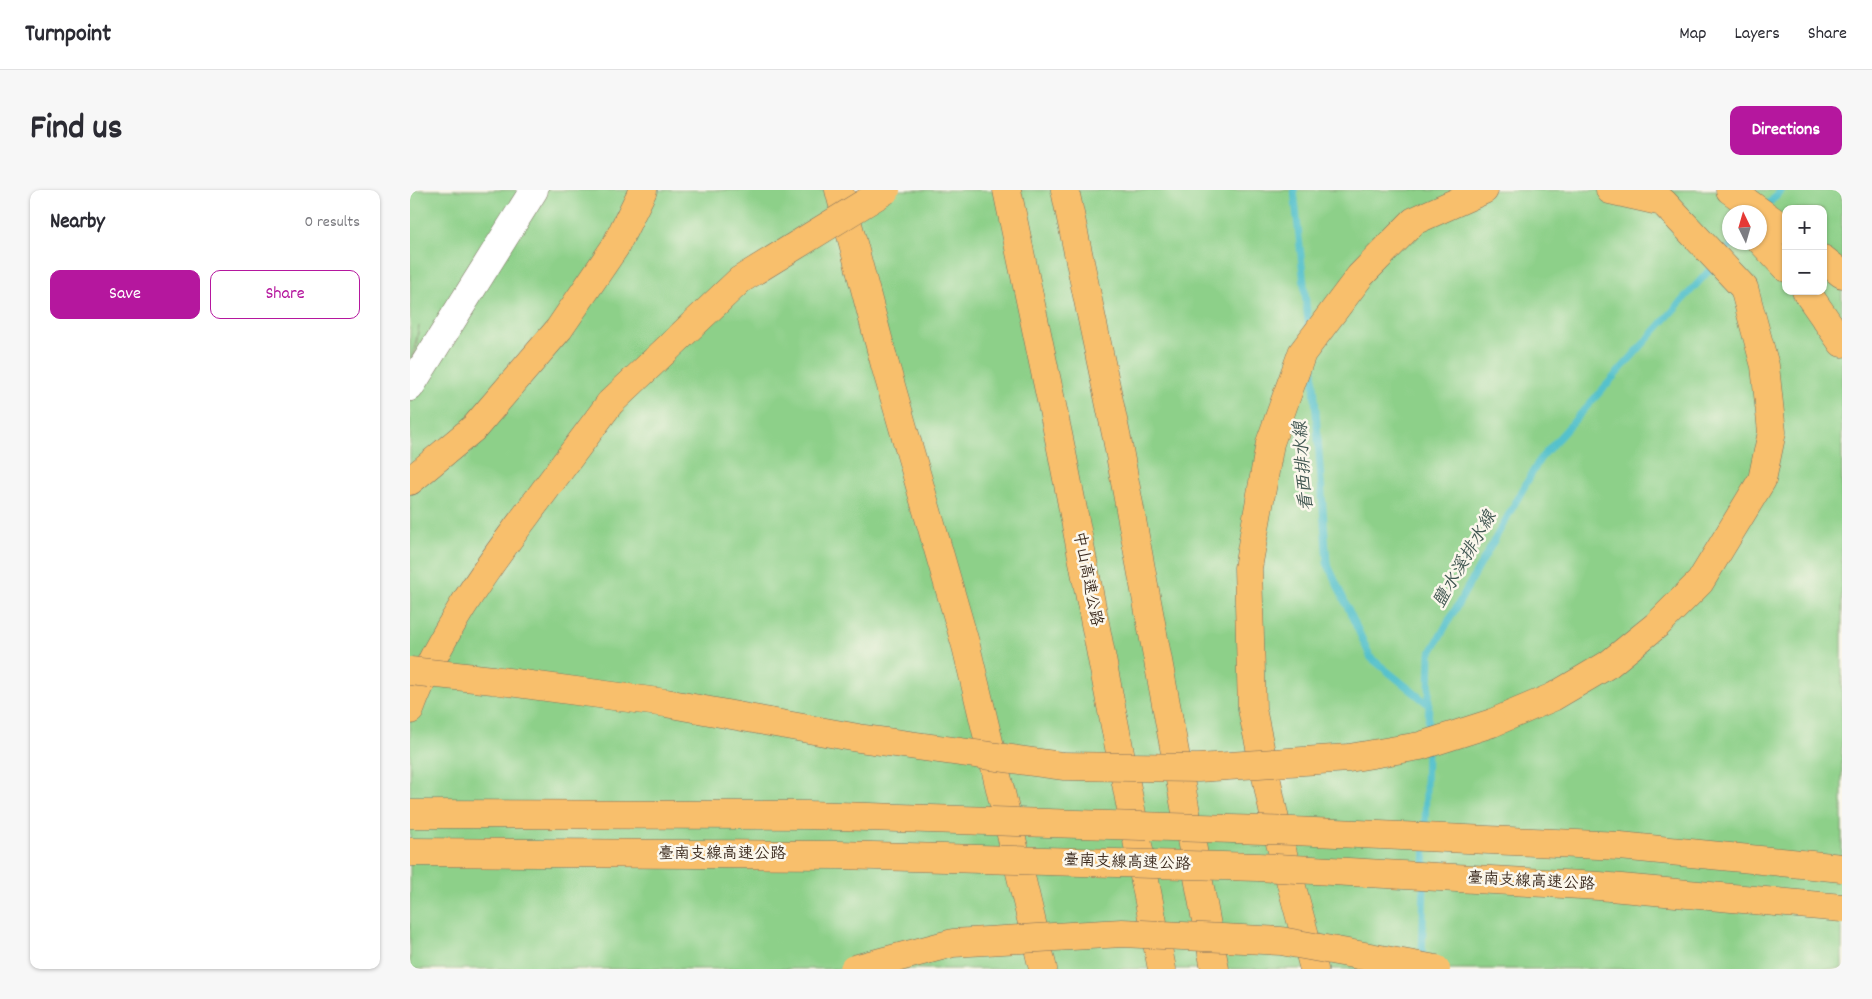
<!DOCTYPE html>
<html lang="en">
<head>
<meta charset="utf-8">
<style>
  body { margin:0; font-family:Dekko,"LXGW WenKai TC",sans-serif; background:#f7f7f7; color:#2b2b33 }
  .controls { position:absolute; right:15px; top:15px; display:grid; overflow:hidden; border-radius:10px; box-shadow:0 1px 4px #0004 }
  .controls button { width:45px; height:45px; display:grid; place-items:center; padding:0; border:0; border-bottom:1px solid #e1e1e2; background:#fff; color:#2b2b33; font:25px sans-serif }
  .compass { position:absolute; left:1312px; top:15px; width:45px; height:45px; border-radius:50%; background:#fff; box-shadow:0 1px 4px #0004; rotate:355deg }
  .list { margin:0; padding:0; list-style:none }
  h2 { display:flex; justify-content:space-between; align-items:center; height:65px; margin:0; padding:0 20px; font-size:21px }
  h2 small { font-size:16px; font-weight:400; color:#7c7c81 }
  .actions { display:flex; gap:10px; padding:15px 20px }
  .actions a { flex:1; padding:11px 0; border:1px solid #b5179e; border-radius:10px; text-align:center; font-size:18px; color:#b5179e }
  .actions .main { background:#b5179e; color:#fff }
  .map { position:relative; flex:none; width:1432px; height:779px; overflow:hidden; border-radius:10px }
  header { display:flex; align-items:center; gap:30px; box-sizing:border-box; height:70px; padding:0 25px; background:#fff; border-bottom:1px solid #e1e1e2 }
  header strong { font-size:24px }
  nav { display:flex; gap:28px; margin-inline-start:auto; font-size:18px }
  .intro { display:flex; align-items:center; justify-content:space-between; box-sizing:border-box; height:120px; padding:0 30px }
  h1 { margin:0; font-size:35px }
  .button { padding:12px 22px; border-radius:10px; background:#b5179e; color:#fff; font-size:18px; font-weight:700 }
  main { display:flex; gap:30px; padding:0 30px }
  aside { flex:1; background:#fff; border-radius:10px; box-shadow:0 1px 4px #0004 }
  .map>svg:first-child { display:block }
  .green { fill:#8dd089; stroke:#647d54; fill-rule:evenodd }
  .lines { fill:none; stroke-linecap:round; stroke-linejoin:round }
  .stream { stroke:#54c1cc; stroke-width:7 }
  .minor-casing { stroke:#7b6c5c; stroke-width:29 }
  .highway-casing { stroke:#7b6c5c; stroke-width:29 }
  .minor { stroke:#fff; stroke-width:28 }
  .highway { stroke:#f8bf6c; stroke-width:28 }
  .highway-bridge-casing { stroke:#7b6c5c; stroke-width:29; stroke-linecap:butt }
  .highway-bridge { stroke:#f8bf6c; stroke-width:28 }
  .labels { text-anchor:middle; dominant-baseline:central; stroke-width:5; stroke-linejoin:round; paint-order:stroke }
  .street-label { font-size:16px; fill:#3b2a1e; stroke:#fbf7ec }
  .water-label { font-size:18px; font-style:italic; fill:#425752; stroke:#fbf7ec }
</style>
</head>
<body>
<header>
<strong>Turnpoint</strong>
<nav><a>Map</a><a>Layers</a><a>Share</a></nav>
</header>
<div class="intro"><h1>Find us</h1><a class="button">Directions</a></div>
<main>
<aside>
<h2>Nearby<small>0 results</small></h2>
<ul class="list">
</ul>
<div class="actions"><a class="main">Save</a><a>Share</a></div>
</aside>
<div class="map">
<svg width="1432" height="779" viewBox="0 0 1432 779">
  <rect width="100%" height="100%" fill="#fbf7ec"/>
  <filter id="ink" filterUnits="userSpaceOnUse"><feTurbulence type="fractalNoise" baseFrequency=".02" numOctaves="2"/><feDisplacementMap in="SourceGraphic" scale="10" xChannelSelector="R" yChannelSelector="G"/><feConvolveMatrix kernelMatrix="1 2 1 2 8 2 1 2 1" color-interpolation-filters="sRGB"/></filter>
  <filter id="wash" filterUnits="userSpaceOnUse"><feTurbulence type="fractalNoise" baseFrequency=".0096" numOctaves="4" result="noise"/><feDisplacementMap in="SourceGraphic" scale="20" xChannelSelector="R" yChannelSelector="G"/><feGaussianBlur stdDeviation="1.12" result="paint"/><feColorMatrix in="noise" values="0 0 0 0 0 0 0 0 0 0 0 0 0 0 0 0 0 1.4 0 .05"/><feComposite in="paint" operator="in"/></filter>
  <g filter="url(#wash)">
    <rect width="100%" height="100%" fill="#f2e8ce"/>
    <path class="green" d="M0,0H1432V779H0V202L9,136L0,178ZM1376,19H1413V101H1376ZM1320,22H1350V52H1320Z"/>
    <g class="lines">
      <path class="stream" d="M884,0L899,141
        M1355,18L1371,0
        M1311,67L1324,52
        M902,167L917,373L961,468L1018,514
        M1018,546L1020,464L1130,269L1304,75
        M1015,641L1017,560
        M1014,681L1015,652
        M1012,771L1014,692"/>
    </g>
  </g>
  <g filter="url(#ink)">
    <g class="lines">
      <defs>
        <path id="minor" d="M0,197L124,0"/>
        <path id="highway" d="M429,0L475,175L556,456L633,779
          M597,0L652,263L752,779
          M655,0L707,249L805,779
          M1320,0L1376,40
          M1350,50L1376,78
          M1413,69L1432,84
          M1396,101L1432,153
          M0,291L65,237L149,139L205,57L233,0
          M0,520C27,448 72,384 118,323C145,286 173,250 200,213
          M1082,533L1143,507L1199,474L1248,434L1290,392L1352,290L1362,242L1355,176L1334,98L1253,12L1200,0
          M904,779L869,649L842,519L838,378L860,253L892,163L950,86L1004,31L1074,0"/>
      </defs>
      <use href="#minor" class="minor-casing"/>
      <use href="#highway" class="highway-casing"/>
      <use href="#minor" class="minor"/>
      <use href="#highway" class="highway"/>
      <defs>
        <path id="highway-bridge" d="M200,213L330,90L476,0
          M0,481L83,490L256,513L448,548L653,576L788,578L939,568L1010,556L1082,533
          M0,624L398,625L883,641L1210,656L1432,678
          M0,662L429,665L848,677L1189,696L1432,718
          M444,779L543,753L712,743L871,751L1026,779"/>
      </defs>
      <use href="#highway-bridge" class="highway-bridge-casing"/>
      <use href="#highway-bridge" class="highway-bridge"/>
    </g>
  </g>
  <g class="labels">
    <g class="street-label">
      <text transform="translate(677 389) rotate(79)">中山高速公路</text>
      <text x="312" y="664">臺南支線高速公路</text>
      <text transform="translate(717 673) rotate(2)">臺南支線高速公路</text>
      <text transform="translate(1121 692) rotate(3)">臺南支線高速公路</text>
    </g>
    <g class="water-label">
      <text transform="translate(895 276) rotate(-94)">看西排水線</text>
      <text transform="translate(1056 370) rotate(-60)">鹽水溪排水線</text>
    </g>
  </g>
</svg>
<div class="controls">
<button>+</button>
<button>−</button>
</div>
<svg class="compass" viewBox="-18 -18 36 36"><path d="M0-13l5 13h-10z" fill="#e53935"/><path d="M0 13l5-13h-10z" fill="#7c7c81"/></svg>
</div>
</main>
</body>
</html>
